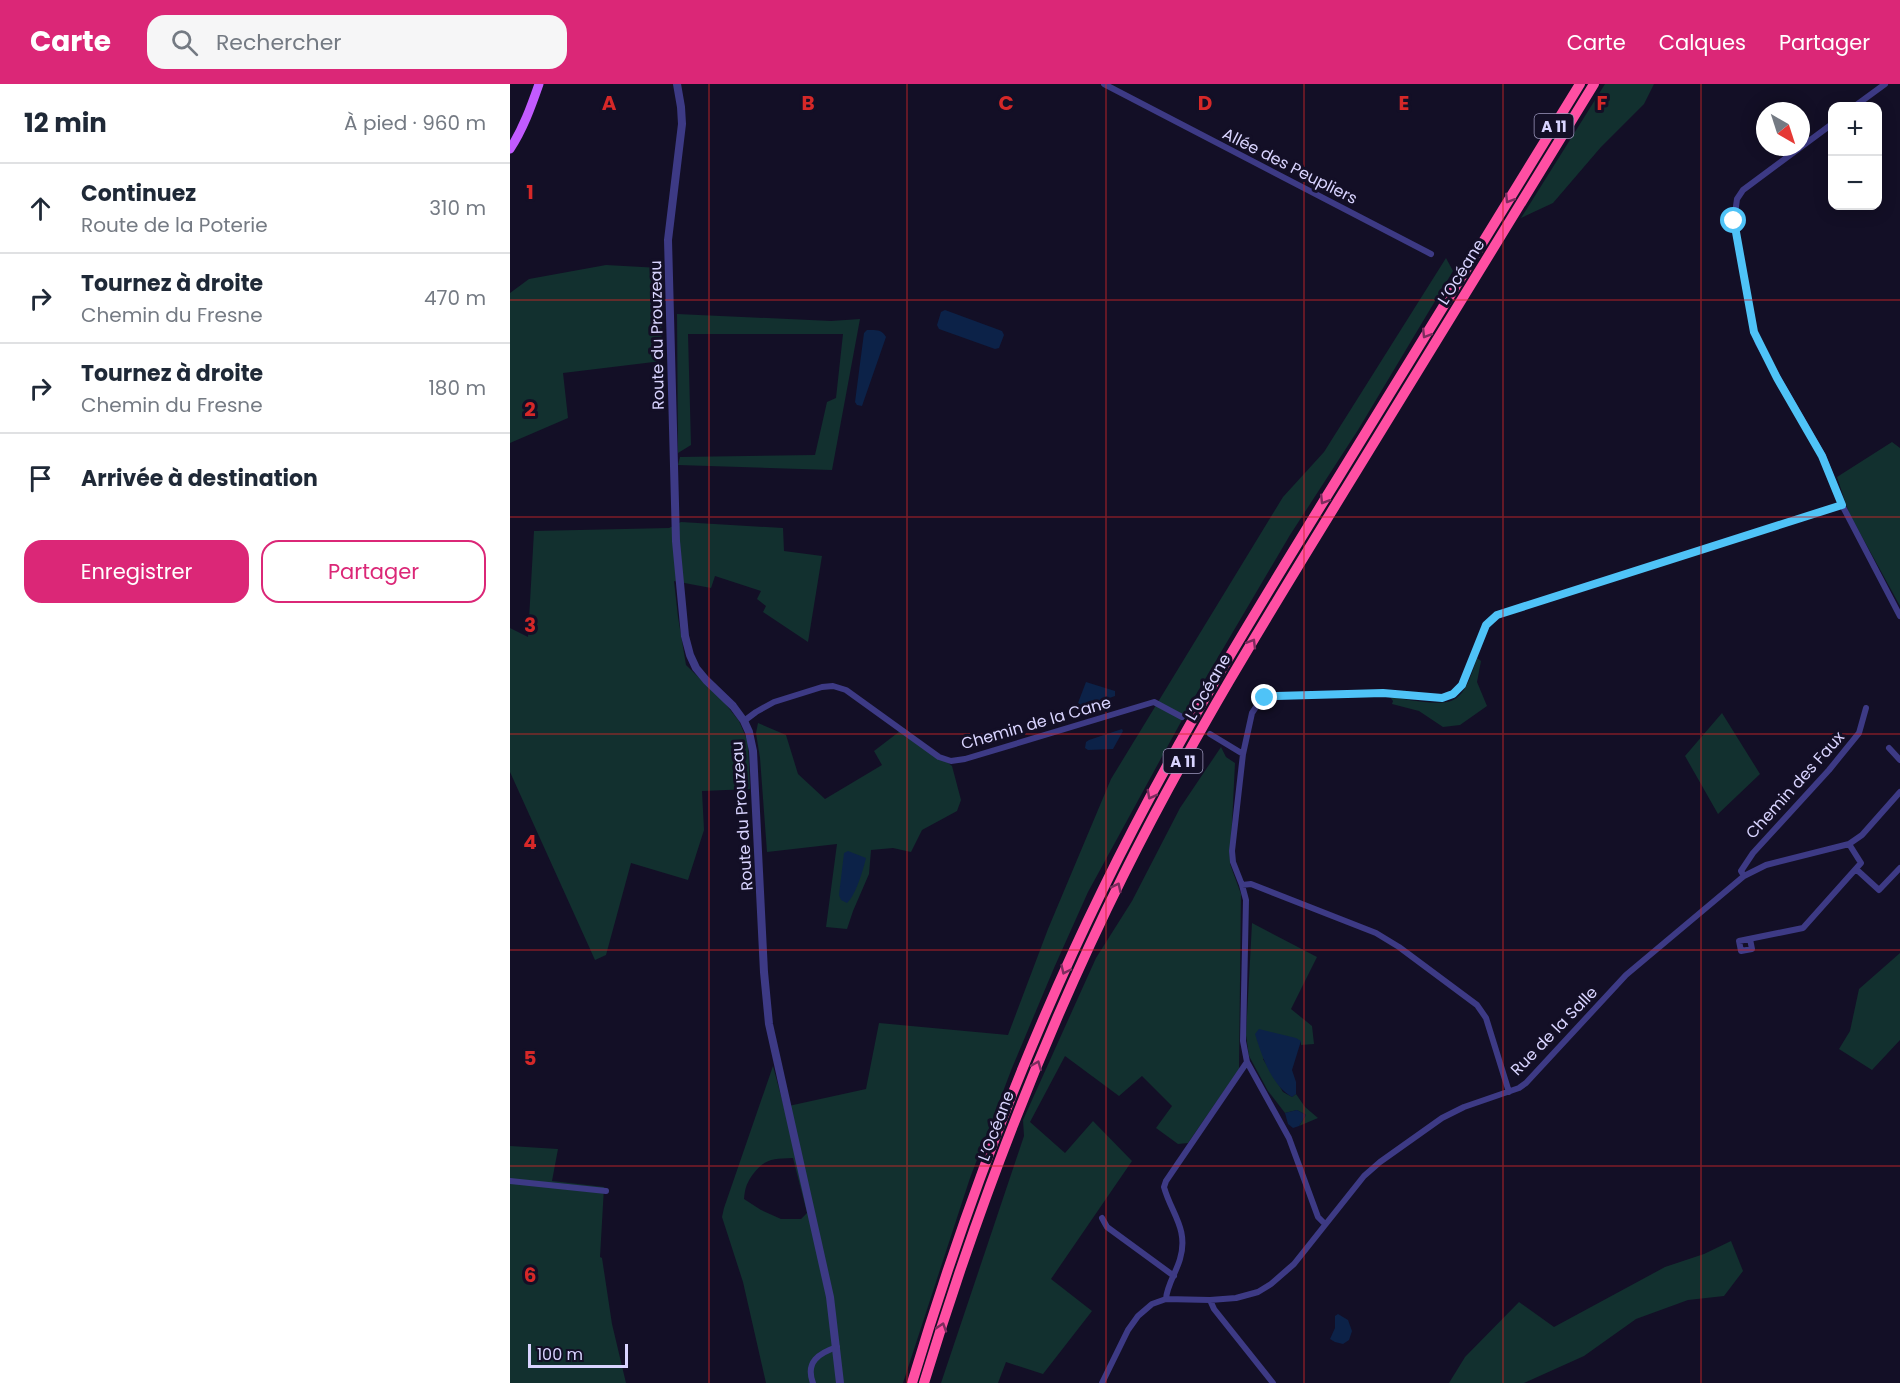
<!DOCTYPE html>
<html lang="fr">
<head>
<meta charset="utf-8">
<style>
  body { margin:0; font-family:Poppins,sans-serif; background:#f6f6f7; color:#1f2937 }
  .controls { position:absolute; right:18px; top:18px; display:grid; overflow:hidden; border-radius:12px; box-shadow:0 3px 15px #0003 }
  .controls button { width:54px; height:54px; display:grid; place-items:center; padding:0; border:0; border-bottom:2px solid #e0e1e3; background:#fff; color:#1f2937; font:30px sans-serif }
  .compass { position:absolute; left:1246px; top:18px; width:54px; height:54px; border-radius:50%; background:#fff; box-shadow:0 3px 15px #0003; rotate:141deg }
  .scale { position:absolute; left:18px; bottom:15px; width:100px; box-sizing:border-box; padding-left:6px; border:3px solid #d9d4ff; border-top:0; font-size:16px; line-height:21px; white-space:nowrap; color:#d9d4ff; -webkit-text-stroke:4px #130f26; paint-order:stroke }
  .stop { position:absolute; width:18px; height:18px; margin:-14px; border:4px solid #4fc3f7; border-radius:50%; background:#fff }
  .stop.end { background:#4fc3f7; border-color:#fff; box-shadow:0 2px 6px #0008 }
  .list { margin:0; padding:0; list-style:none }
  h2 { display:flex; justify-content:space-between; align-items:center; height:78px; margin:0; padding:0 24px; font-size:26px }
  h2 small { font-size:20px; font-weight:400; color:#747a83 }
  .list li { display:grid; grid-template-columns:39px 1fr auto; gap:18px; align-items:center; box-sizing:border-box; height:90px; padding:0 24px; border-top:2px solid #e0e1e3 }
  .list b { display:block; font-size:22px; white-space:nowrap }
  .list p { margin:0; font-size:20px; white-space:nowrap; color:#747a83 }
  .list em { font-size:20px; font-style:normal; color:#747a83 }
  .actions { display:flex; gap:12px; padding:18px 24px }
  .actions a { flex:1; padding:14px 0; border:2px solid #db2777; border-radius:18px; text-align:center; font-size:21px; color:#db2777 }
  .actions .main { background:#db2777; color:#fff }
  .icon { flex:none; width:33px; height:33px; fill:none; stroke:currentColor; stroke-width:2; stroke-linecap:round; stroke-linejoin:round }
  .map { position:relative; flex:none; width:1390px; height:1299px; overflow:hidden }
  header { display:flex; align-items:center; gap:36px; box-sizing:border-box; height:84px; padding:0 30px; background:#db2777; color:#fff }
  header strong { font-size:28px }
  nav { display:flex; gap:33px; margin-inline-start:auto; font-size:21px }
  .search { width:420px; height:54px; background:#f6f6f7; display:flex; align-items:center; gap:15px; box-sizing:border-box; padding:0 21px; border-radius:18px; color:#747a83; font-size:22px }
  main { display:flex }
  aside { flex:1; background:#fff }
  .map>svg:first-child { display:block }
  .green { fill:#12302f; fill-rule:evenodd }
  .water { fill:#0c2248 }
  .lines { fill:none; stroke-linecap:round; stroke-linejoin:round }
  .minor { stroke:#3d3a85; stroke-width:6 }
  .tertiary { stroke:#3d3a85; stroke-width:8 }
  .primary { stroke:#c25bff; stroke-width:9 }
  .motorway { stroke:#ff4fa3; stroke-width:10 }
  .oneway { stroke:#7d2c5e }
  .route { stroke:#4fc3f7; stroke-width:8 }
  .grid { fill:none; stroke:#d62828; stroke-width:1.5; stroke-opacity:0.55 }
  .labels { text-anchor:middle; dominant-baseline:central; stroke-width:6; stroke-linejoin:round; paint-order:stroke }
  .shield { fill:#130f26; stroke:#9e99be; stroke-width:1.5 }
  .shield-label { font-size:15px; font-weight:bold; fill:#d9d4ff }
  .street-label { font-size:16px; fill:#d9d4ff; stroke:#130f26 }
  .grid-label { font-size:20px; text-anchor:middle; font-weight:bold; fill:#d62828; stroke:#130f26; stroke-width:6; stroke-linejoin:round; paint-order:stroke }
</style>
</head>
<body>
<header>
<strong>Carte</strong>
<div class="search"><svg class="icon" aria-label="search" viewBox="0 0 24 24"><circle cx="10" cy="10" r="6"/><path d="M15 15l6 6"/></svg>Rechercher</div>
<nav><a>Carte</a><a>Calques</a><a>Partager</a></nav>
</header>
<main>
<aside>
<h2>12 min<small>À pied · 960 m</small></h2>
<ul class="list">
<li><svg class="icon" aria-label="ahead" viewBox="0 0 24 24"><path d="M12 20V5M6 11l6-6 6 6"/></svg><div><b>Continuez</b><p>Route de la Poterie</p></div><em>310 m</em></li>
<li><svg class="icon" aria-label="right" viewBox="0 0 24 24"><path d="M7 20v-9h11M14 6l5 5-5 5"/></svg><div><b>Tournez à droite</b><p>Chemin du Fresne</p></div><em>470 m</em></li>
<li><svg class="icon" aria-label="right" viewBox="0 0 24 24"><path d="M7 20v-9h11M14 6l5 5-5 5"/></svg><div><b>Tournez à droite</b><p>Chemin du Fresne</p></div><em>180 m</em></li>
<li><svg class="icon" aria-label="arrive" viewBox="0 0 24 24"><path d="M6 21V4h12l-3 4 3 4H6"/></svg><div><b>Arrivée à destination</b></div></li>
</ul>
<div class="actions"><a class="main">Enregistrer</a><a>Partager</a></div>
</aside>
<div class="map">
<svg width="1390" height="1299" viewBox="0 0 1390 1299">
  <rect width="100%" height="100%" fill="#130f26"/>
  <path class="green" d="M1095,0H1144L1134,20L1091,63L1043,119L1011,134Z
    M936,174L943,187L848,346L780,451L684,614L578,808L544,884L502,984L460,1094L393,1299H256L233,1198L212,1133L214,1124L263,982L274,1023L356,1005L369,939L498,951L538,845L601,695L773,413L814,368ZM283,1074L297,1129L291,1135H271L251,1126L234,1115C235,1105 236,1101 241,1093C255,1074 261,1075 283,1074Z
    M96,181L150,184L152,277L53,289L58,334L0,359V209L19,195Z
    M167,230L321,237L350,235L322,386L168,381L170,373L305,371L317,318L326,314L333,250H178L181,361L168,369Z
    M1382,358L1390,364V522L1339,429L1327,393Z
    M171,438L273,444L274,467L312,472L298,558L253,528L256,522L247,515L251,507L205,492L201,504L164,497L168,533L176,581L214,618L229,637L238,658L240,705L192,707L194,746L178,796L121,779L96,871L85,876L0,688V544L18,553L24,447L159,444Z
    M967,574L971,577L967,598L977,622L950,641L933,643L909,627L882,620L883,617L880,613C896,615 926,622 941,617C956,612 962,588 967,574Z
    M1212,629L1250,690L1208,730L1175,672Z
    M248,639L276,651L288,690L315,715L372,681L364,667L394,644L442,682L451,716L447,727L412,746L401,768L383,764L361,766L359,790L343,827L337,845L316,843L327,760L257,768L250,674L246,649Z
    M711,663L716,673L725,679L720,780L731,810L729,985L678,1059L668,1060L646,1044L662,1022L632,992L609,1012L555,972L520,1038L555,1069L583,1037L622,1077L541,1195L582,1227L533,1290L496,1278L488,1299H431L514,1052L513,1036L586,874L622,817L670,724Z
    M742,839L807,873L781,925L802,942L804,960L791,961V957L753,975L773,1008L782,1013L786,1010L795,1023L808,1034L789,1042L796,1031L787,1026L775,1029L758,1007L739,972L736,951Z
    M1390,869V956L1362,986L1329,965L1340,947L1349,905Z
    M0,1062L48,1065L42,1097L94,1103L90,1173L92,1174L102,1240L116,1299H0Z
    M1221,1157L1233,1187L1214,1212L1178,1216L1126,1235L1074,1272L1014,1299H939L955,1273L1009,1218L1044,1243L1155,1183L1194,1170Z"/>
  <path class="water" d="M435,226L492,247L494,251L489,264L485,265L429,245L427,241L431,228Z
    M357,246C365,246 372,245 376,253L352,322L347,321L345,318L354,249Z
    M576,598L605,607V612L574,623L568,619Z
    M612,645L613,647L603,665L578,666L575,664L576,658L579,656Z
    M338,767L356,774C353,786 346,811 337,819L331,816L329,811L334,769Z
    M749,945L786,954L791,957L782,986L786,998V1010L782,1013C761,1001 752,972 745,950Z
    M787,1026L796,1031L789,1042L783,1044L778,1040L775,1029Z
    M828,1230L838,1236L842,1247L839,1256L833,1260L825,1258L820,1255L825,1244V1232Z"/>
  <g class="lines">
    <path class="minor" d="M594,0L921,170
      M1345,22L1375,0
      M1322,40L1233,106L1227,115L1224,137L1244,248L1248,259L1313,372L1332,421L1390,532
      M234,637L246,628L264,618L312,603L323,602L336,606L429,673L441,677L455,675L644,618L672,633
      M700,650L733,670
      M1379,664L1390,676
      M1346,785L1369,806L1390,784
      M1234,792L1231,787L1243,769L1319,686L1349,649L1356,624
      M732,801L736,816L733,957L737,978L779,1054L808,1133L815,1140
      M1240,855L1242,865L1231,867L1229,857L1293,844L1351,779L1339,760
      M999,1008L976,934L967,921L889,863L866,849L741,800L732,801L723,778L722,767L733,670L742,629L748,620L755,614L766,612L873,609L932,614L943,610L952,601L976,541L987,531L1332,421
      M0,1097L96,1107
      M592,1134L597,1143L664,1192
      M656,1215C657,1201 666,1189 670,1175C679,1145 661,1129 654,1103L656,1097L737,978
      M700,1216L704,1225L763,1299
      M303,1299C295,1278 309,1269 327,1263
      M592,1299L618,1246L628,1232L642,1220L656,1215L700,1216L726,1214L748,1208L761,1200L784,1180L854,1092L870,1078L932,1034L954,1023L1009,1004L1016,999L1116,891L1234,792L1256,781L1339,760L1352,751L1390,708"/>
    <path class="tertiary" d="M167,0L171,23L172,40L158,156L166,457L175,552L180,571L186,584L196,596L223,622L234,637L239,648L243,667L254,888L259,940L320,1213L330,1299"/>
    <path class="primary" d="M0,65C13,45 21,23 29,0"/>
    <path class="motorway" d="M402,1299C453,1129 515,964 593,805C663,661 747,525 831,389C911,259 990,129 1070,0
      M414,1299C467,1125 532,955 613,792C681,655 761,526 841,396C922,264 1003,132 1084,0"/>
  </g>
  <defs><path id="oneway-chevron" d="M-2-3.5L2.5 0L-2 3.5" fill="none" stroke-width="1.6" stroke-linecap="round" stroke-linejoin="round" transform="scale(1.5)"/></defs>
  <g class="oneway">
    <use href="#oneway-chevron" transform="translate(999 115) rotate(122)"/>
    <use href="#oneway-chevron" transform="translate(916 250) rotate(122)"/>
    <use href="#oneway-chevron" transform="translate(814 416) rotate(122)"/>
    <use href="#oneway-chevron" transform="translate(742 559) rotate(-59)"/>
    <use href="#oneway-chevron" transform="translate(641 711) rotate(118)"/>
    <use href="#oneway-chevron" transform="translate(607 803) rotate(-64)"/>
    <use href="#oneway-chevron" transform="translate(555 886) rotate(115)"/>
    <use href="#oneway-chevron" transform="translate(527 981) rotate(-68)"/>
    <use href="#oneway-chevron" transform="translate(432 1243) rotate(-72)"/>
  </g>
  <g class="lines">
    <path class="route" d="M755,614L766,612L873,609L932,614L943,610L952,601L976,541L987,531L1332,421L1312,372L1267,294L1244,248L1224,137"/>
  </g>
  <path class="grid" d="M199,0V1299M397,0V1299M596,0V1299M794,0V1299M993,0V1299M1191,0V1299M0,216H1390M0,433H1390M0,650H1390M0,866H1390M0,1082H1390"/>
  <g class="labels">
    <g class="shield">
      <rect x="1024.5" y="30" width="39" height="24" rx="4.5"/>
      <rect x="653.5" y="665" width="39" height="24" rx="4.5"/>
    </g>
    <g class="shield-label">
      <text x="1044" y="42">A 11</text>
      <text x="673" y="677">A 11</text>
    </g>
    <g class="street-label">
      <text transform="translate(780 82) rotate(27)">Allée des Peupliers</text>
      <text transform="translate(951 188) rotate(-58)">L’Océane</text>
      <text transform="translate(147 251) rotate(-91)">Route du Prouzeau</text>
      <text transform="translate(698 603) rotate(-60)">L’Océane</text>
      <text transform="translate(526 639) rotate(-16)">Chemin de la Cane</text>
      <text transform="translate(1285 701) rotate(-48)">Chemin des Faux</text>
      <text transform="translate(232 732) rotate(-94)">Route du Prouzeau</text>
      <text transform="translate(1044 947) rotate(-46)">Rue de la Salle</text>
      <text transform="translate(486 1042) rotate(-69)">L’Océane</text>
    </g>
  </g>
  <g class="grid-label">
    <text x="99" y="26">A</text>
    <text x="298" y="26">B</text>
    <text x="496" y="26">C</text>
    <text x="695" y="26">D</text>
    <text x="894" y="26">E</text>
    <text x="1092" y="26">F</text>
    <text x="20" y="115">1</text>
    <text x="20" y="332">2</text>
    <text x="20" y="548">3</text>
    <text x="20" y="765">4</text>
    <text x="20" y="981">5</text>
    <text x="20" y="1198">6</text>
  </g>
</svg>
<div class="controls">
<button>+</button>
<button>−</button>
</div>
<svg class="compass" viewBox="-18 -18 36 36"><path d="M0-13l5 13h-10z" fill="#e53935"/><path d="M0 13l5-13h-10z" fill="#747a83"/></svg>
<div class="scale">100 m</div>
<div class="stop" style="left:1224px;top:137px"></div>
<div class="stop end" style="left:755px;top:614px"></div>
</div>
</main>
</body>
</html>
